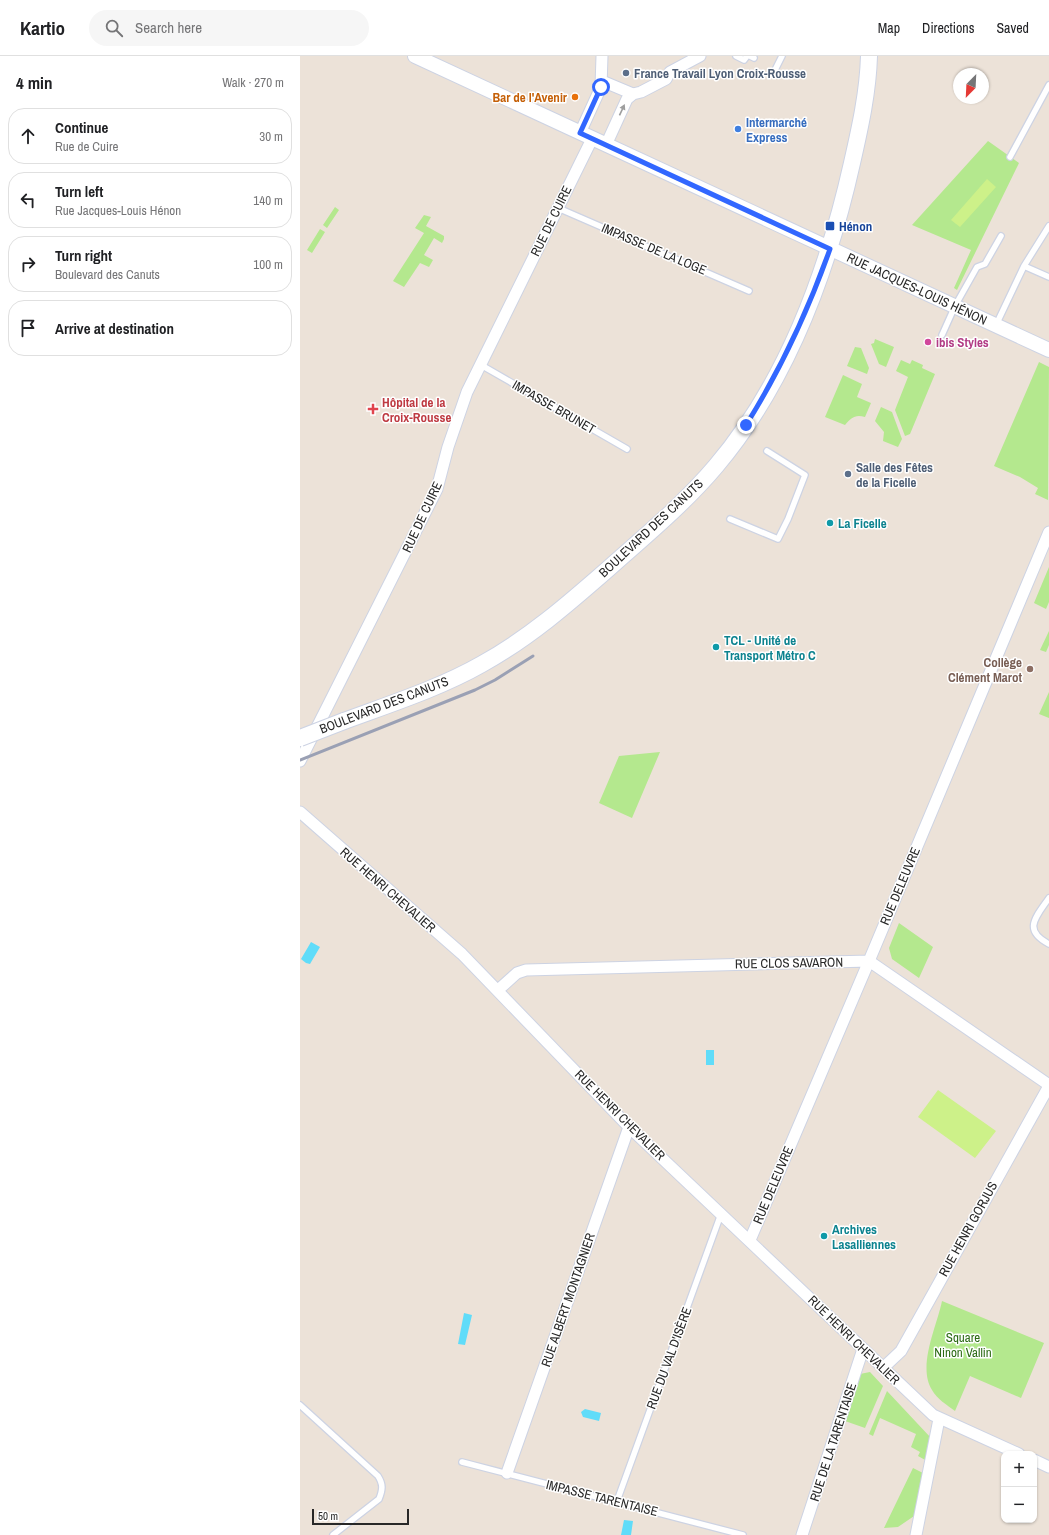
<!DOCTYPE html>
<html lang="en">
<head>
<meta charset="utf-8">
<style>
  body { margin:0; font-family:"Archivo Narrow",sans-serif; background:#f6f6f6; color:#202124 }
  .controls { position:absolute; right:12px; bottom:12px; display:grid; overflow:hidden; border-radius:8px; box-shadow:0 1px 3px #0004 }
  .controls button { width:36px; height:36px; display:grid; place-items:center; padding:0; border:0; border-bottom:1px solid #e0e0e0; background:#fff; color:#202124; font:20px sans-serif }
  .compass { position:absolute; left:653px; top:12px; width:36px; height:36px; border-radius:50%; background:#fff; box-shadow:0 1px 3px #0004; rotate:204deg }
  .scale { position:absolute; left:12px; bottom:10px; width:97px; box-sizing:border-box; padding-left:4px; border:2px solid #282828; border-top:0; font-size:11px; line-height:14px; white-space:nowrap; color:#282828; -webkit-text-stroke:3px #fff; paint-order:stroke }
  .stop { position:absolute; width:12px; height:12px; margin:-9px; border:3px solid #3267ff; border-radius:50%; background:#fff }
  .stop.end { background:#3267ff; border-color:#fff; box-shadow:0 1px 4px #0008 }
  .list { margin:0; padding:0; list-style:none }
  h2 { display:flex; justify-content:space-between; align-items:center; height:52px; margin:0; padding:0 16px; font-size:17px }
  h2 small { font-size:13px; font-weight:400; color:#757577 }
  .list li { display:grid; grid-template-columns:26px 1fr auto; gap:12px; align-items:center; box-sizing:border-box; height:56px; margin:0 8px 8px; padding:0 8px; border:1px solid #e0e0e0; border-radius:16px }
  .list b { display:block; font-size:15px; white-space:nowrap }
  .list p { margin:0; font-size:13px; white-space:nowrap; color:#757577 }
  .list em { font-size:13px; font-style:normal; color:#757577 }
  .icon { flex:none; width:22px; height:22px; fill:none; stroke:currentColor; stroke-width:2; stroke-linecap:round; stroke-linejoin:round }
  .map { position:relative; flex:none; width:749px; height:1479px; overflow:hidden }
  header { display:flex; align-items:center; gap:24px; box-sizing:border-box; height:56px; padding:0 20px; background:#fff; border-bottom:1px solid #e0e0e0 }
  header strong { font-size:19px }
  nav { display:flex; gap:22px; margin-inline-start:auto; font-size:14px }
  .search { width:280px; height:36px; background:#f6f6f6; display:flex; align-items:center; gap:10px; box-sizing:border-box; padding:0 14px; border-radius:22px; color:#757577; font-size:15px }
  main { display:flex }
  aside { flex:1; background:#fff }
  .map>svg:first-child { display:block }
  .green { fill:#b4e88e }
  .pitch { fill:#cdf189 }
  .water { fill:#60dcf9 }
  .lines { fill:none; stroke-linecap:round; stroke-linejoin:round }
  .service-casing { stroke:#cdd3e3; stroke-width:8 }
  .minor-casing { stroke:#cdd3e3; stroke-width:13 }
  .tertiary-casing { stroke:#cdd3e3; stroke-width:16 }
  .secondary-casing { stroke:#cdd3e3; stroke-width:18 }
  .service { stroke:#fff; stroke-width:5.5 }
  .minor { stroke:#fff; stroke-width:11 }
  .tertiary { stroke:#fff; stroke-width:14 }
  .secondary { stroke:#fff; stroke-width:16 }
  .rail { stroke:#9aa0b4; stroke-width:3 }
  .secondary-bridge-casing { stroke:#cdd3e3; stroke-width:18; stroke-linecap:butt }
  .secondary-bridge { stroke:#fff; stroke-width:16 }
  .oneway { fill:#9e9e9e }
  .route { stroke:#3267ff; stroke-width:5 }
  .service-dot { fill:#5c6f8a; stroke:#fff; stroke-width:1.5 }
  .food-dot { fill:#e8710a; stroke:#fff; stroke-width:1.5 }
  .shop-dot { fill:#3f7fe0; stroke:#fff; stroke-width:1.5 }
  .transit-dot { fill:#1a4fb4; stroke:#fff; stroke-width:1.5 }
  .hotel-dot { fill:#d1479c; stroke:#fff; stroke-width:1.5 }
  .health-dot { fill:#e0444e; stroke:#fff; stroke-width:1.5 }
  .culture-dot { fill:#0f9aa8; stroke:#fff; stroke-width:1.5 }
  .education-dot { fill:#8d6e63; stroke:#fff; stroke-width:1.5 }
  .labels { text-anchor:middle; dominant-baseline:central; stroke-width:3; stroke-linejoin:round; paint-order:stroke }
  .service-label { font-size:13px; font-weight:bold; fill:#4e5e75; stroke:#fff; text-anchor:start }
  .food-label { font-size:13px; font-weight:bold; fill:#c56008; stroke:#fff; text-anchor:end }
  .shop-label { font-size:13px; font-weight:bold; fill:#366cbe; stroke:#fff; text-anchor:start }
  .street-label { font-size:13px; fill:#282828; stroke:#fff }
  .transit-label { font-size:13px; font-weight:bold; fill:#164399; stroke:#fff; text-anchor:start }
  .hotel-label { font-size:13px; font-weight:bold; fill:#b23c85; stroke:#fff; text-anchor:start }
  .health-label { font-size:13px; font-weight:bold; fill:#be3a42; stroke:#fff; text-anchor:start }
  .culture-label { font-size:13px; font-weight:bold; fill:#0d838f; stroke:#fff; text-anchor:start }
  .education-label { font-size:13px; font-weight:bold; fill:#785e54; stroke:#fff; text-anchor:end }
  .park-label { font-size:13px; fill:#2b6a13; stroke:#fff }
</style>
</head>
<body>
<header>
<strong>Kartio</strong>
<div class="search"><svg class="icon" aria-label="search" viewBox="0 0 24 24"><circle cx="10" cy="10" r="6"/><path d="M15 15l6 6"/></svg>Search here</div>
<nav><a>Map</a><a>Directions</a><a>Saved</a></nav>
</header>
<main>
<aside>
<h2>4 min<small>Walk · 270 m</small></h2>
<ul class="list">
<li><svg class="icon" aria-label="ahead" viewBox="0 0 24 24"><path d="M12 20V5M6 11l6-6 6 6"/></svg><div><b>Continue</b><p>Rue de Cuire</p></div><em>30 m</em></li>
<li><svg class="icon" aria-label="left" viewBox="0 0 24 24"><path d="M17 20v-9H6M10 6l-5 5 5 5"/></svg><div><b>Turn left</b><p>Rue Jacques-Louis Hénon</p></div><em>140 m</em></li>
<li><svg class="icon" aria-label="right" viewBox="0 0 24 24"><path d="M7 20v-9h11M14 6l5 5-5 5"/></svg><div><b>Turn right</b><p>Boulevard des Canuts</p></div><em>100 m</em></li>
<li><svg class="icon" aria-label="arrive" viewBox="0 0 24 24"><path d="M6 21V4h12l-3 4 3 4H6"/></svg><div><b>Arrive at destination</b></div></li>
</ul>
</aside>
<div class="map">
<svg width="749" height="1479" viewBox="0 0 749 1479">
  <rect width="100%" height="100%" fill="#ece2d8"/>
  <path class="green" d="M688,85L719,107L657,234L654,232L671,194L612,169Z
    M35,151L39,154L27,172L23,169Z
    M124,159L131,161L126,170L144,180V183L142,187L134,182L124,199L133,204L129,211L120,207L104,231L93,225L124,177L115,172Z
    M20,173L25,176L12,197L7,194Z
    M575,283L594,291L586,311L579,308L571,288L574,287Z
    M555,291L561,292L569,312L567,318L547,310Z
    M601,304L610,308L612,304L623,309L622,312L635,318L610,378L605,380L595,354L608,321L596,315Z
    M739,306L749,311L748,444L735,438L738,432L720,421L694,410Z
    M543,319L562,328L557,341L571,347L565,361C555,358 551,362 545,369L525,361Z
    M581,351L592,356L602,383L598,391L583,385L584,376L575,365Z
    M749,511V546L746,553L734,547Z
    M749,575V589L746,596L740,594Z
    M749,636V662L739,658Z
    M360,696L332,762L299,747L319,700Z
    M599,867L633,891L619,922L592,903L589,892Z
    M642,1245L744,1287L721,1342L670,1320L655,1355C647,1349 637,1343 632,1334C617,1310 637,1270 642,1245Z
    M570,1316L583,1330L565,1372L545,1365L560,1318Z
    M587,1335L631,1382L627,1405L618,1400L620,1396L611,1391L616,1378L580,1362L573,1380L569,1378Z
    M613,1412L625,1418L617,1458L598,1471L584,1472Z"/>
  <path class="pitch" d="M687,123L696,131L660,171L651,164Z
    M638,1034L696,1075L675,1102L618,1061Z"/>
  <path class="water" d="M11,886L20,891L10,908L6,907L1,903Z
    M406,994H414V1009H406Z
    M164,1257L172,1259L165,1289L158,1288Z
    M285,1353L301,1357L299,1365L283,1361L281,1356Z
    M324,1464L333,1465L331,1479H321Z"/>
  <g class="lines">
    <defs>
      <path id="service" d="M436,0L444,4L447,0
        M450,0L454,2
        M475,14L482,0
        M710,101L749,29
        M258,152L449,235
        M724,210L749,221
        M696,269L724,210L749,170
        M642,279L655,250L677,211L685,208L701,180
        M181,309L327,393
        M430,463L478,483L488,463L505,419L467,395
        M749,842C736,861 722,874 749,888
        M0,1349L78,1420C83,1428 83,1433 79,1443L33,1479
        M162,1406L443,1479
        M317,1445L421,1158"/>
      <path id="minor" d="M302,25L333,38
        M280,77L301,31L302,0
        M306,89L327,43L333,38L341,36L366,23L370,16L400,0
        M0,705L137,433L148,391L167,336L292,83
        M0,756L162,898L329,1071L633,1359L719,1398
        M198,934L217,917L226,914L569,905L749,1029
        M450,1184L569,905L749,476
        M583,1312L601,1295L749,1030
        M734,1404L749,1411
        M207,1417L329,1071
        M502,1479L563,1293
        M616,1479L639,1363"/>
      <path id="tertiary" d="M115,0L749,294"/>
      <path id="secondary" d="M44,665C90,648 140,632 182,608C229,582 268,548 308,513C345,480 384,448 416,410C488,325 528,214 552,107C560,72 568,36 569,0"/>
    </defs>
    <use href="#service" class="service-casing"/>
    <use href="#minor" class="minor-casing"/>
    <use href="#tertiary" class="tertiary-casing"/>
    <use href="#secondary" class="secondary-casing"/>
    <use href="#service" class="service"/>
    <use href="#minor" class="minor"/>
    <use href="#tertiary" class="tertiary"/>
    <use href="#secondary" class="secondary"/>
    <path class="rail" d="M0,704L175,634L195,624L233,600"/>
    <defs>
      <path id="secondary-bridge" d="M0,682L44,665"/>
    </defs>
    <use href="#secondary-bridge" class="secondary-bridge-casing"/>
    <use href="#secondary-bridge" class="secondary-bridge"/>
  </g>
  <defs><path id="oneway-solid" d="M-6-.8H1V-3.2L6.5 0L1 3.2V.8H-6Z"/></defs>
  <use class="oneway" href="#oneway-solid" transform="translate(322 54) rotate(-65)"/>
  <g class="lines">
    <path class="route" d="M301,31L280,77L530,193C508,255 481,313 446,369"/>
  </g>
  <g class="service-dot">
    <circle cx="326" cy="17" r="4"/>
    <circle cx="548" cy="418" r="4"/>
  </g>
  <circle class="food-dot" cx="275" cy="41" r="4"/>
  <circle class="shop-dot" cx="438" cy="73" r="4"/>
  <rect class="transit-dot" x="525" y="165" width="10" height="10" rx="2"/>
  <circle class="hotel-dot" cx="628" cy="286" r="4"/>
  <path class="health-dot" d="M71 347h4v4h4v4h-4v4h-4v-4h-4v-4h4z"/>
  <g class="culture-dot">
    <circle cx="530" cy="467" r="4"/>
    <circle cx="416" cy="591" r="4"/>
    <circle cx="524" cy="1180" r="4"/>
  </g>
  <circle class="education-dot" cx="730" cy="613" r="4"/>
  <g class="labels">
    <g class="service-label">
      <text x="334" y="17">France Travail Lyon Croix-Rousse</text>
      <text x="556" y="411">Salle des Fêtes<tspan x="556" dy="15">de la Ficelle</tspan></text>
    </g>
    <g class="food-label">
      <text x="267" y="41">Bar de l'Avenir</text>
    </g>
    <g class="shop-label">
      <text x="446" y="66">Intermarché<tspan x="446" dy="15">Express</tspan></text>
    </g>
    <g class="street-label">
      <text transform="translate(251 165) rotate(-64)">RUE DE CUIRE</text>
      <text transform="translate(354 193) rotate(23)">IMPASSE DE LA LOGE</text>
      <text transform="translate(617 233) rotate(25)">RUE JACQUES-LOUIS HÉNON</text>
      <text transform="translate(254 351) rotate(30)">IMPASSE BRUNET</text>
      <text transform="translate(122 461) rotate(-65)">RUE DE CUIRE</text>
      <text transform="translate(351 472) rotate(-43)">BOULEVARD DES CANUTS</text>
      <text transform="translate(84 649) rotate(-21)">BOULEVARD DES CANUTS</text>
      <text transform="translate(600 830) rotate(-67)">RUE DELEUVRE</text>
      <text transform="translate(88 834) rotate(41)">RUE HENRI CHEVALIER</text>
      <text transform="translate(489 907) rotate(-1)">RUE CLOS SAVARON</text>
      <text transform="translate(320 1059) rotate(45)">RUE HENRI CHEVALIER</text>
      <text transform="translate(473 1129) rotate(-67)">RUE DELEUVRE</text>
      <text transform="translate(668 1173) rotate(-61)">RUE HENRI GORJUS</text>
      <text transform="translate(268 1244) rotate(-71)">RUE ALBERT MONTAGNIER</text>
      <text transform="translate(554 1284) rotate(44)">RUE HENRI CHEVALIER</text>
      <text transform="translate(369 1302) rotate(-70)">RUE DU VAL D'ISÈRE</text>
      <text transform="translate(533 1386) rotate(-72)">RUE DE LA TARENTAISE</text>
      <text transform="translate(302 1442) rotate(14)">IMPASSE TARENTAISE</text>
    </g>
    <g class="transit-label">
      <text x="539" y="170">Hénon</text>
    </g>
    <g class="hotel-label">
      <text x="636" y="286">ibis Styles</text>
    </g>
    <g class="health-label">
      <text x="82" y="346">Hôpital de la<tspan x="82" dy="15">Croix-Rousse</tspan></text>
    </g>
    <g class="culture-label">
      <text x="538" y="467">La Ficelle</text>
      <text x="424" y="584">TCL - Unité de<tspan x="424" dy="15">Transport Métro C</tspan></text>
      <text x="532" y="1173">Archives<tspan x="532" dy="15">Lasalliennes</tspan></text>
    </g>
    <g class="education-label">
      <text x="722" y="606">Collège<tspan x="722" dy="15">Clément Marot</tspan></text>
    </g>
    <g class="park-label">
      <text x="663" y="1281">Square<tspan x="663" dy="15">Ninon Vallin</tspan></text>
    </g>
  </g>
</svg>
<div class="controls">
<button>+</button>
<button>−</button>
</div>
<svg class="compass" viewBox="-18 -18 36 36"><path d="M0-13l5 13h-10z" fill="#e53935"/><path d="M0 13l5-13h-10z" fill="#757577"/></svg>
<div class="scale">50 m</div>
<div class="stop" style="left:301px;top:31px"></div>
<div class="stop end" style="left:446px;top:369px"></div>
</div>
</main>
</body>
</html>
